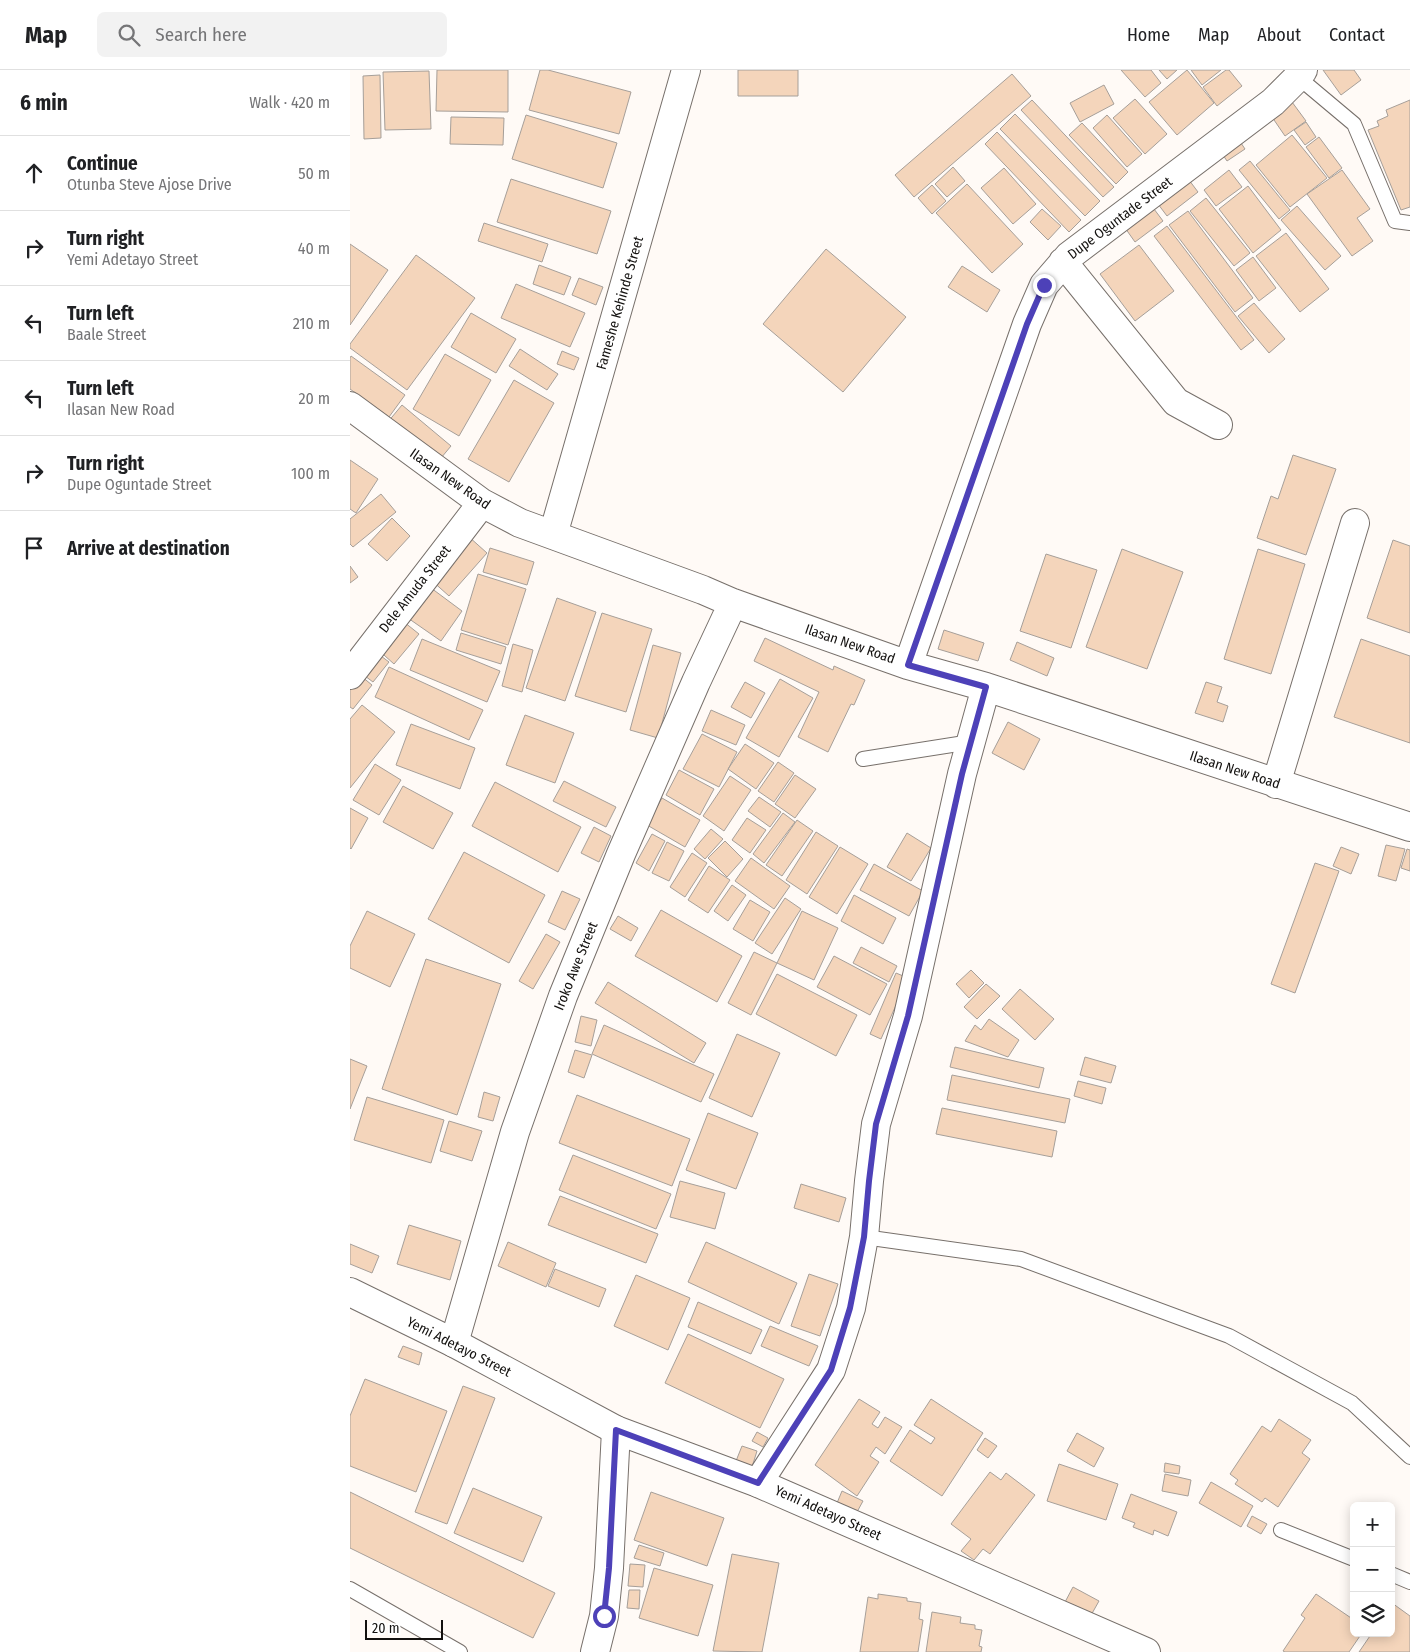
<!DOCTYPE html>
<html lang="en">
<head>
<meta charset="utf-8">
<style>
  body { margin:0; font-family:"Fira Sans Condensed",sans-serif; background:#f2f2f2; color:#202124 }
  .controls { position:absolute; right:15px; bottom:15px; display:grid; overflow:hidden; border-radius:8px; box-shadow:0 2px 12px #0003 }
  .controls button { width:45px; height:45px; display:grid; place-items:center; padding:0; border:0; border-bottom:1px solid #e0e0e0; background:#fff; color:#202124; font:25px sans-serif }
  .scale { position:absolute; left:15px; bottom:12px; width:78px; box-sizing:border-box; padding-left:5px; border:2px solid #13110f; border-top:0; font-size:14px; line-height:18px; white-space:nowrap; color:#13110f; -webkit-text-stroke:4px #fff; paint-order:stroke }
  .stop { position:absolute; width:15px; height:15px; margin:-11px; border:4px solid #4d41b8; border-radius:50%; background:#fff }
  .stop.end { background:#4d41b8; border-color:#fff; box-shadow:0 1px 5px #0008 }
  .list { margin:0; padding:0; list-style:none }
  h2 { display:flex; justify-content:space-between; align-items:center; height:65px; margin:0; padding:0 20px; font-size:21px }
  h2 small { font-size:16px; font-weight:400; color:#757577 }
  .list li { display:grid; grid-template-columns:32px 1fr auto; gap:15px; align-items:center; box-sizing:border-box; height:75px; padding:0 20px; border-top:1px solid #e0e0e0 }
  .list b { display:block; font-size:19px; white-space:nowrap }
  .list p { margin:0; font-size:16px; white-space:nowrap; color:#757577 }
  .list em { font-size:16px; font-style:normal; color:#757577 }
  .icon { flex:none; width:28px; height:28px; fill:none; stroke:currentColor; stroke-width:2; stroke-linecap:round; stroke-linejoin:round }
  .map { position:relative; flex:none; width:1060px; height:1582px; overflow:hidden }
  header { display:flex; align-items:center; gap:30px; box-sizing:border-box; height:70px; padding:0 25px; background:#fff; border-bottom:1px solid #e0e0e0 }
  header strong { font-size:24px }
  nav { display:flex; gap:28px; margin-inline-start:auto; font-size:18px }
  .search { width:350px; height:45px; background:#f2f2f2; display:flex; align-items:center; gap:12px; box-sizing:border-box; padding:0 18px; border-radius:8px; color:#757577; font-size:19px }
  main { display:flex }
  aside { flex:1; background:#fff }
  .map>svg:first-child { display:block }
  .building { fill:#f4d5bb; stroke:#a69f99 }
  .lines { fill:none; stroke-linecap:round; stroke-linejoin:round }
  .service-casing { stroke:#77706b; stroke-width:16 }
  .minor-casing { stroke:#77706b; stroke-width:30 }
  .tertiary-casing { stroke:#77706b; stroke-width:30 }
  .service { stroke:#fff; stroke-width:14 }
  .minor { stroke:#fff; stroke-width:28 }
  .tertiary { stroke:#fff; stroke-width:28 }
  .route { stroke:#4d41b8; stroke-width:6 }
  .labels { text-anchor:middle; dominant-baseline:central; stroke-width:4; stroke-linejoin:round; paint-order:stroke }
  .street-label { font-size:14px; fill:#13110f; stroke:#fff }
</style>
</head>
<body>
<header>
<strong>Map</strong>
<div class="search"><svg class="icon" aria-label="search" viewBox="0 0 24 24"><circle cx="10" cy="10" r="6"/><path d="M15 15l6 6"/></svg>Search here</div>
<nav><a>Home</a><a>Map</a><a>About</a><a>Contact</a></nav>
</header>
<main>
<aside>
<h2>6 min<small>Walk · 420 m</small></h2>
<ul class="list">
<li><svg class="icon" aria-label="ahead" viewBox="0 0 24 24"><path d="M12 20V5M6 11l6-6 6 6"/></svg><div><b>Continue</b><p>Otunba Steve Ajose Drive</p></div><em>50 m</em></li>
<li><svg class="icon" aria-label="right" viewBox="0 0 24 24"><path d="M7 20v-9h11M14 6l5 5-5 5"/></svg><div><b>Turn right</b><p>Yemi Adetayo Street</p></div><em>40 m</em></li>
<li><svg class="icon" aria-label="left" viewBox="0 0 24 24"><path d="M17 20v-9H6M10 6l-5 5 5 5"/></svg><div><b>Turn left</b><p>Baale Street</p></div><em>210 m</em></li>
<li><svg class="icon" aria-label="left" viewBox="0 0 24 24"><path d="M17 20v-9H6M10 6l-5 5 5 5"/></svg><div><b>Turn left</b><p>Ilasan New Road</p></div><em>20 m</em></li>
<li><svg class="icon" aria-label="right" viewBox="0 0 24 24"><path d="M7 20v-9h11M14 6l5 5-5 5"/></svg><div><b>Turn right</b><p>Dupe Oguntade Street</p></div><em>100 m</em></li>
<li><svg class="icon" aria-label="arrive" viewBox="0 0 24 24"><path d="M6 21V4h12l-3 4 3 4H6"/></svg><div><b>Arrive at destination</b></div></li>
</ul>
</aside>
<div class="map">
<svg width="1060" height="1582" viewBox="0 0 1060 1582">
  <rect width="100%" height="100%" fill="#fffaf6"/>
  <path class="building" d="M87,0H158V42L86,41Z
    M190,0H198L281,22L269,64L179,40Z
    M388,0H448V26H388Z
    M771,0H801L811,13L795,27Z
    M809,0H827L817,9Z
    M837,0L864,33L827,65L799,32Z
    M841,0H871L852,15Z
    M876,0H879L892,16L867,36L853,17Z
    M973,0H1004L1011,10L991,25Z
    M79,1L81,59L35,60L33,2Z
    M662,4L681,26L564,127L545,105Z
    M30,5L31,68L14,69L13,6Z
    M754,15L764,34L730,52L720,33Z
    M785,29L817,64L795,84L763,48Z
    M682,30L764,117L753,127L671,40Z
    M1060,30V137L1051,140L1018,60L1029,56L1027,51L1038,46L1036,40Z
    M942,32L956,51L935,66L922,47Z
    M665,44L750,131L735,146L650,59Z
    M176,45L267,73L253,118L162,89Z
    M757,45L792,84L777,97L743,58Z
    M101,47L154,48L153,75L100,74Z
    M956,52L966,67L955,75L944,60Z
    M732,53L778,102L766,114L719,65Z
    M647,62L731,150L719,162L635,74Z
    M942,65L977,108L940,137L906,95Z
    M969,67L992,98L979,108L956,77Z
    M889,70L895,79L877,91L871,82Z
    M900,91L940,140L929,149L889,100Z
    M603,97L615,111L597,127L585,114Z
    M654,98L686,134L663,154L631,118Z
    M879,100L892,117L866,136L854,120Z
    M992,100L1020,139L1007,148L1023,171L1002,186L957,124Z
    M836,106L848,122L817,146L805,130Z
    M161,109L261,141L247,184L147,152Z
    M617,114L673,174L642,203L586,143Z
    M582,115L596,131L582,144L568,128Z
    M898,116L931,160L903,183L869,139Z
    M856,128L900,183L884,196L840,141Z
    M801,135L813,151L785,172L773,155Z
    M947,136L991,186L975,200L931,150Z
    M692,139L711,156L698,170L680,152Z
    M838,141L903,228L885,242L819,155Z
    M134,153L198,174L192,192L128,171Z
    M817,156L904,270L891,280L804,166Z
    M936,163L979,219L950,242L906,186Z
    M0,174L38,200L0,255Z
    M789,175L824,221L785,251L750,204Z
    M476,179L556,247L493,322L413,254Z
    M66,185L125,228L57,320L0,278V274Z
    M903,187L926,218L909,231L886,200Z
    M189,195L221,207L214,225L183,214Z
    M612,196L650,220L637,242L598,217Z
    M229,208L253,217L246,235L222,225Z
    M166,214L235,243L220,277L151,248Z
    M904,233L935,269L919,283L888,246Z
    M121,243L166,269L146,303L101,277Z
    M170,279L208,304L197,320L159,296Z
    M212,281L229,288L224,300L207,294Z
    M95,284L141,310L109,366L63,339Z
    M1,286L55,325L39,347L0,319V288Z
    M164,310L204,333L159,412L118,389Z
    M52,335L101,376L86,394L37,353Z
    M943,385L986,399L956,485L907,468L921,426L928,429Z
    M0,390L28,409L6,443L0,439Z
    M31,424L46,442L3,477L0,474V449Z
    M42,448L60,466L37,491L18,474Z
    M118,466L137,483L99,526L80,509Z
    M1043,470L1060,476V563L1017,548Z
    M140,478L184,492L177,515L133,502Z
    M772,479L833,502L797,599L736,577Z
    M908,479L955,494L921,604L874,589Z
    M696,484L747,500L721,578L670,561Z
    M0,496L8,507L0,513Z
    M128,504L176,519L158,575L111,560Z
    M77,515L112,541L91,571L55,546Z
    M207,528L246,542L215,631L176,618Z
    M252,543L302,559L276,642L225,626Z
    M49,548L69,564L44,594L25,577Z
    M594,560L634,573L628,591L588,579Z
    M111,563L156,577L151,594L106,580Z
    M415,568L483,600L484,596L515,610L504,635L501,634L478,682L448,667L469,622L404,591Z
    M72,569L150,601L137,632L60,600Z
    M1011,569L1060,586V673L984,647Z
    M667,572L704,588L697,606L660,590Z
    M163,574L183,580L172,622L152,616Z
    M303,575L331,583L308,668L280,660Z
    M23,580L39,592L23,612L7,600Z
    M39,597L133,640L119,670L25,627Z
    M6,602L22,615L3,639L0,637V610Z
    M430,609L463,628L429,687L396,668Z
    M395,612L415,623L401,648L381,637Z
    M856,612L872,617L867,632L878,636L873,652L845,643Z
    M12,635L45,662L0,718V649Z
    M361,640L395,655L386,675L352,661Z
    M175,645L224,663L205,713L156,695Z
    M658,652L690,669L674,700L642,683Z
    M61,654L125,678L110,719L46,695Z
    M352,664L387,682L369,717L333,699Z
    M395,674L424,693L406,719L378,699Z
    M428,692L444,703L424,732L408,721Z
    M25,694L51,710L29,745L3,730Z
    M329,700L364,719L350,745L316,725Z
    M445,705L466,719L445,748L425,734Z
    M380,706L401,720L374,761L353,746Z
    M214,711L266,737L256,757L203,731Z
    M145,712L231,757L208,802L122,756Z
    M53,716L103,743L83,779L33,752Z
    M409,727L431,742L420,757L398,741Z
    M312,728L350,750L335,777L297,755Z
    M0,738L18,748L1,779L0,778Z
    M433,743L445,752L414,793L403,784Z
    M397,748L416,760L400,783L382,770Z
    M447,750L463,761L432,806L416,795Z
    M244,757L261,766L249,792L231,783Z
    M361,759L373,769L355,789L344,779Z
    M466,762L488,776L457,824L436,810Z
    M557,763L581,778L561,811L537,797Z
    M302,764L315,771L299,801L286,793Z
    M375,771L393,789L377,807L358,788Z
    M317,772L334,781L319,811L302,803Z
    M1036,775L1055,779L1046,811L1028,806Z
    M490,777L518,794L487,844L459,827Z
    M991,777L1009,784L1001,804L983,796Z
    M1057,779L1060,780V801L1051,798Z
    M114,782L195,825L159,893L78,849Z
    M342,783L357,793L335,827L320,817Z
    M401,788L440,816L424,839L385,811Z
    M965,793L989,801L945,923L921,914Z
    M524,794L573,821L559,846L510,820Z
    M359,796L380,810L358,843L338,830Z
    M382,815L396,825L378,851L364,841Z
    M212,821L230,829L215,860L198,852Z
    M504,825L546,848L533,874L491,851Z
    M435,828L451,839L422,884L405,873Z
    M400,830L420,842L403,871L383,859Z
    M311,840L392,886L367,932L285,886Z
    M17,841L65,864L40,917L0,898V876Z
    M452,841L488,858L464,910L427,893Z
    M268,846L288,858L281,871L260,859Z
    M196,864L210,872L183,919L169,911Z
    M511,877L547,896L539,912L503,893Z
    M404,882L427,893L401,945L378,933Z
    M484,886L537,914L520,945L467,917Z
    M76,889L151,914L107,1045L32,1019Z
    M621,900L634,913L619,928L606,914Z
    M546,903L558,908L531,969L520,964Z
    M427,904L507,945L486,986L406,944Z
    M258,912L356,973L344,993L245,933Z
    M636,914L650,926L627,949L614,937Z
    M670,919L704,949L685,970L652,939Z
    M231,946L247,950L241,976L225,972Z
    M639,949L669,970L658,987L615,971L625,955L631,960Z
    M254,955L364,1004L351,1032L242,984Z
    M387,964L430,983L402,1047L359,1028Z
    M605,977L694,998L689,1018L600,997Z
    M225,980L242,985L234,1008L218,1002Z
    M735,987L766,996L761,1013L730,1005Z
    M0,989L17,996L0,1039Z
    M602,1005L720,1029L715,1053L597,1030Z
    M728,1011L756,1018L752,1034L724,1026Z
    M134,1022L150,1027L143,1051L128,1047Z
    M227,1025L340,1069L322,1116L209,1073Z
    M17,1027L94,1050L81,1093L4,1070Z
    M592,1038L707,1061L702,1087L586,1064Z
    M358,1043L408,1063L386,1119L336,1100Z
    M99,1051L132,1061L122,1091L90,1081Z
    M223,1085L321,1124L306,1159L209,1120Z
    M330,1111L375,1123L365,1159L320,1147Z
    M451,1114L496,1128L489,1152L444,1138Z
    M210,1126L308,1164L296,1193L198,1155Z
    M59,1155L111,1171L100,1210L47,1194Z
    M158,1172L206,1193L196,1217L148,1196Z
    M356,1172L447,1213L429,1254L338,1212Z
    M0,1174L29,1186L22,1203L0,1194Z
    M205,1199L256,1219L249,1237L198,1216Z
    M459,1204L488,1214L470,1266L441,1256Z
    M286,1205L340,1228L318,1280L264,1256Z
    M348,1232L412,1260L401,1284L338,1257Z
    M420,1256L468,1276L459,1296L411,1276Z
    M338,1264L434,1309L410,1358L315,1313Z
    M53,1276L72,1283L69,1295L48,1287Z
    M15,1309L97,1341L66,1422L0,1396V1346Z
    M113,1316L145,1328L97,1454L65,1442Z
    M509,1329L530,1342L522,1354L528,1358L535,1347L552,1357L535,1384L526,1377L520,1386L529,1392L507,1426L465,1395Z
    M581,1329L633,1363L592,1426L540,1391L560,1360L581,1374L585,1368L564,1355Z
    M929,1349L961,1370L952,1383L960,1389L928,1437L915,1428L912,1432L885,1414L888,1410L880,1404L912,1356L921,1362Z
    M407,1362L418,1368L413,1377L402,1371Z
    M727,1363L754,1378L744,1397L717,1381Z
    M635,1368L647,1376L638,1388L627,1380Z
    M392,1376L407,1381L402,1397L386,1391Z
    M815,1393L830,1396L829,1404L814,1402Z
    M709,1394L768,1414L756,1450L697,1431Z
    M640,1402L651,1410L656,1403L685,1425L640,1484L633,1479L624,1490L611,1481L621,1469L601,1454Z
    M815,1404L841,1410L838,1426L812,1421Z
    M861,1412L903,1436L891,1457L849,1433Z
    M123,1418L192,1447L173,1492L104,1463Z
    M492,1421L513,1431L507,1442L487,1433Z
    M0,1422L205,1523L183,1568L0,1478Z
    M301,1422L374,1448L357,1496L284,1470Z
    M781,1424L827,1442L818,1466L804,1460L803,1465L783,1457L785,1453L772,1448Z
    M902,1446L917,1454L911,1464L897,1456Z
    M289,1475L314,1483L310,1496L284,1488Z
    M382,1484L429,1493L412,1582L363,1581Z
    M280,1494L295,1495L293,1517L278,1516Z
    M304,1498L363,1515L348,1566L289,1548Z
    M723,1517L749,1531L740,1547L714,1534Z
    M279,1520H290L289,1539L277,1538Z
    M528,1524L557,1528V1531L571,1533L569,1549L573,1550L568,1582H510L518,1527L528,1529Z
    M966,1524L1004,1550V1563H1012L999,1582H935L933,1581L955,1548L951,1545Z
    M1042,1533L1060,1546V1582H1009L1022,1563H1041Z
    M582,1542L611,1547L610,1553L625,1555V1559L632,1560L629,1576L632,1577L631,1582H576Z"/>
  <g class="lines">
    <defs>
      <path id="service" d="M948,7L1004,54L1045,151L1060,153
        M513,689L621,672
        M514,1167L671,1189L879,1266L1002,1333L1060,1387
        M931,1460L1004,1489
        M1041,1504L1060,1512
        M0,1519L110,1582"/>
      <path id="minor" d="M713,192L826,332L868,355
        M0,336L132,433L170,453L353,520L383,533L558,595L636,617L1060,757
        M203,465L336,0
        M558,595L677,254L694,215L719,186L923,32L948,7L953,0
        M0,605L132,433
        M926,714L1005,453
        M104,1273L165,1062L213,926L271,784L346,612L383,533
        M408,1413L481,1300L501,1238L514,1167L519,1111L526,1054L558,946L612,704L636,617
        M245,1582L254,1546L259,1498L266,1360"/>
      <path id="tertiary" d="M0,1222L104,1273L266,1360L408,1413L796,1582"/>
    </defs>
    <use href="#service" class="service-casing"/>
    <use href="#minor" class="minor-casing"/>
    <use href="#tertiary" class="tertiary-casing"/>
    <use href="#service" class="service"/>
    <use href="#minor" class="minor"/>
    <use href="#tertiary" class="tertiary"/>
  </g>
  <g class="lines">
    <path class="route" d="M254,1546L259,1498L266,1360L408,1413L481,1300L500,1238L514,1167L519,1111L526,1054L558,946L612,704L636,617L558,595L677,254L694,215"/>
  </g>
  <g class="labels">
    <g class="street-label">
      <text transform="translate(770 148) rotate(-37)">Dupe Oguntade Street</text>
      <text transform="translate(270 233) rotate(-74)">Fameshe Kehinde Street</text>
      <text transform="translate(100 409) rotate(35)">Ilasan New Road</text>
      <text transform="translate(65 519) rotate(-52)">Dele Amuda Street</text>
      <text transform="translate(500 574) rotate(19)">Ilasan New Road</text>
      <text transform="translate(885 700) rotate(18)">Ilasan New Road</text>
      <text transform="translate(226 896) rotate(-68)">Iroko Awe Street</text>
      <text transform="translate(109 1277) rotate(27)">Yemi Adetayo Street</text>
      <text transform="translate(478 1443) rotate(24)">Yemi Adetayo Street</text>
    </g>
  </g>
</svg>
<div class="controls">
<button>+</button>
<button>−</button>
<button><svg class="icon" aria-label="layers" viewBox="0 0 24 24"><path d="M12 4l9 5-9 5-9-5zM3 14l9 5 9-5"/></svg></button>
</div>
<div class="scale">20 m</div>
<div class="stop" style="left:254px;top:1546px"></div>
<div class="stop end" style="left:694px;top:215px"></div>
</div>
</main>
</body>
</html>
